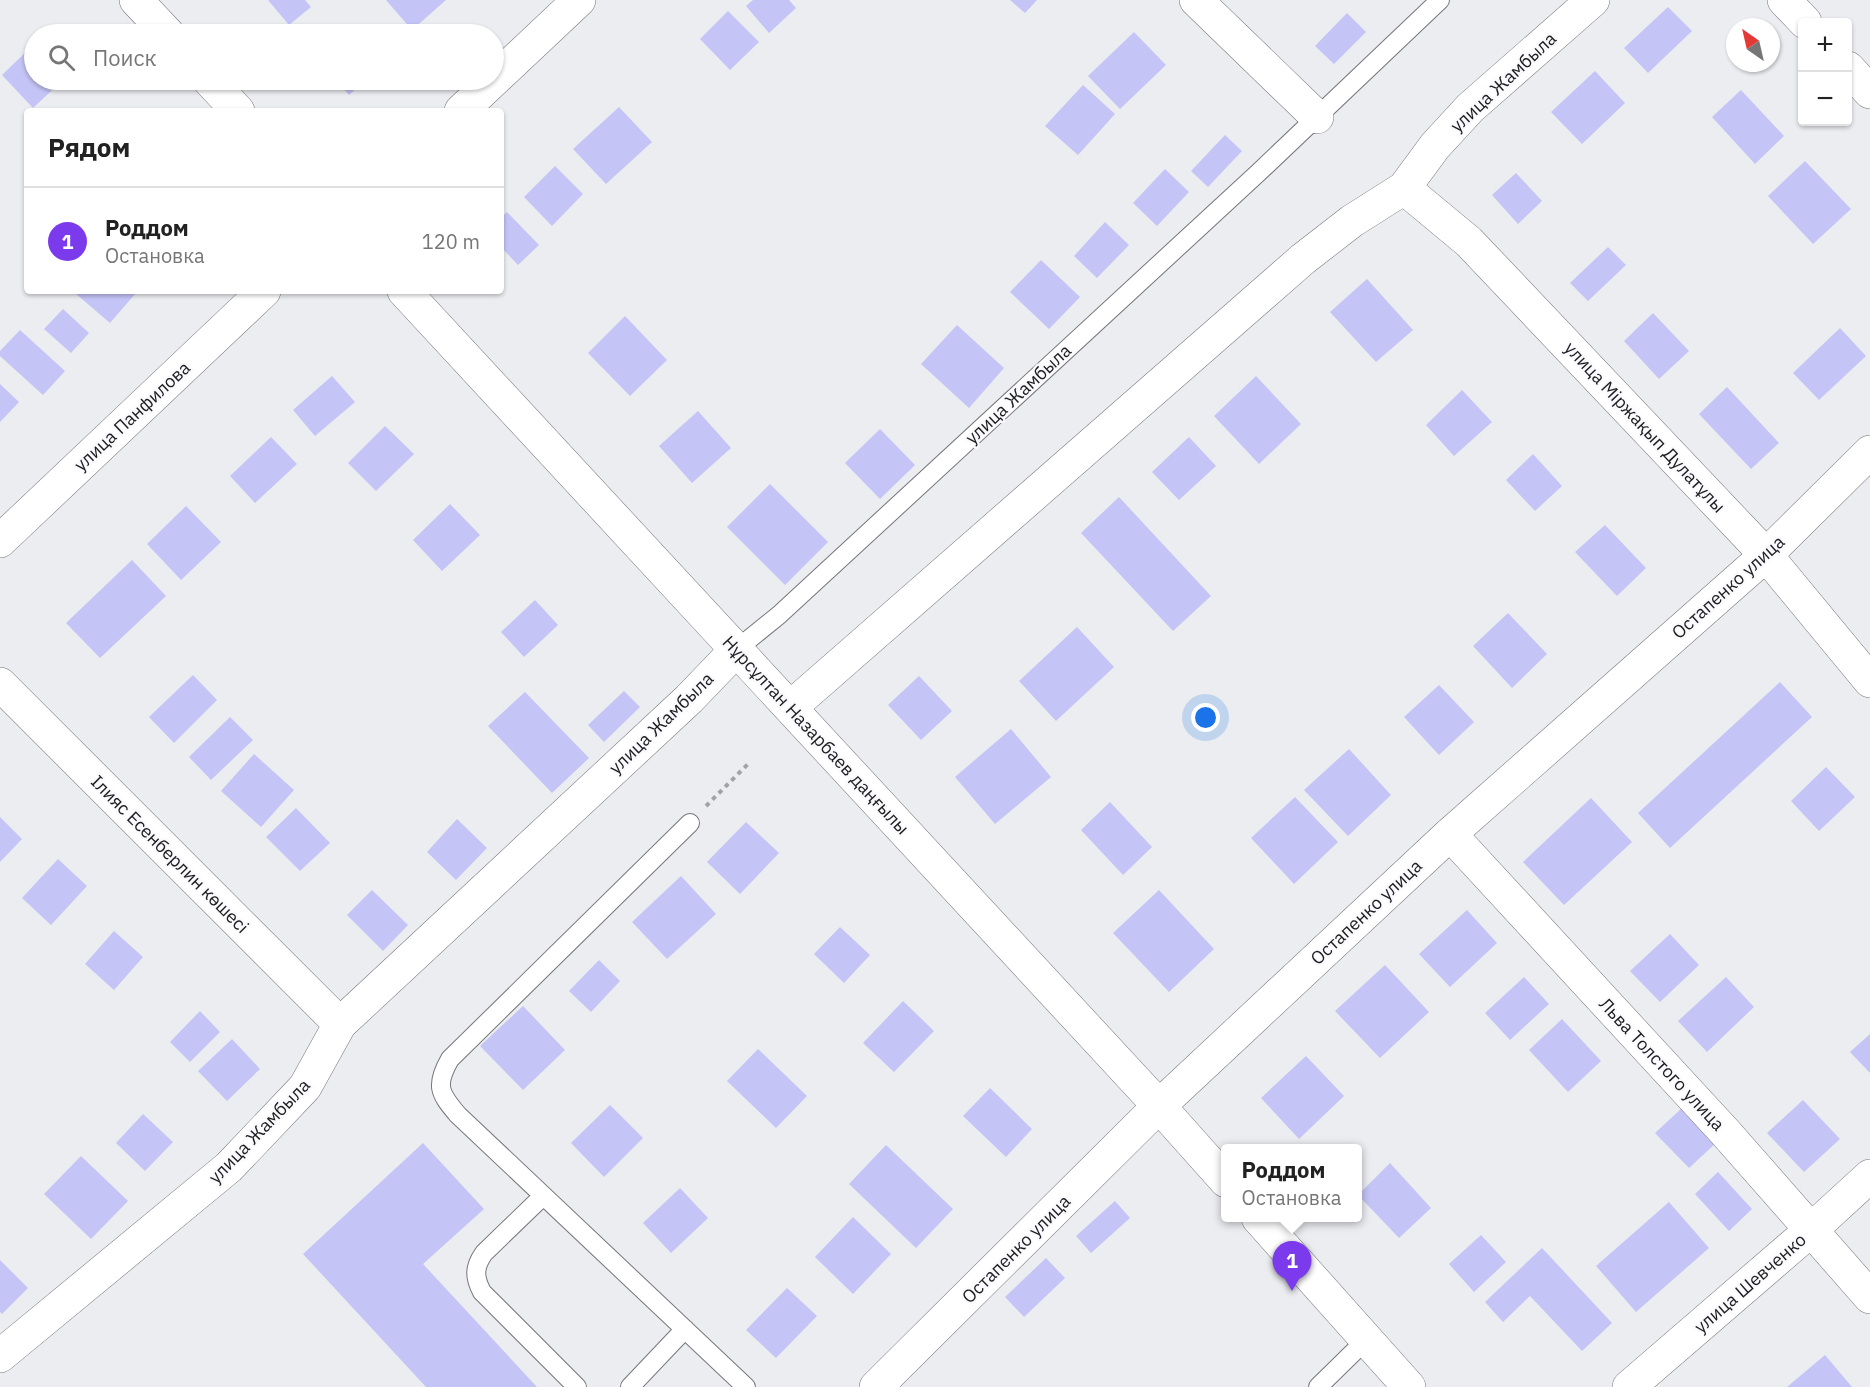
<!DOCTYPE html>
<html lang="ru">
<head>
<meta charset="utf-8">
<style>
  body { margin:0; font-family:"IBM Plex Sans",sans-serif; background:#f2f2f2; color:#222 }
  .controls { position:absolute; right:18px; top:18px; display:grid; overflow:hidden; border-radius:6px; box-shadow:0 2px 4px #0004 }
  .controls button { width:54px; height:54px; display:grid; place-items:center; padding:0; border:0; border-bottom:2px solid #e0e0e0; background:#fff; color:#222; font:30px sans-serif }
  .compass { position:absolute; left:1726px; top:18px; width:54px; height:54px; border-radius:50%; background:#fff; box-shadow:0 2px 4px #0004; rotate:326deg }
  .you { position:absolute; left:1206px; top:718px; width:21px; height:21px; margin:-15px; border:4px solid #fff; border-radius:50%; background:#1a73e8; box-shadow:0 0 0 9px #1a73e833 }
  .badge { display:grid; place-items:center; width:39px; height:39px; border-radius:50%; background:#7c3aed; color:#fff; font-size:20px; font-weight:700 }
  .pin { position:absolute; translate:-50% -50px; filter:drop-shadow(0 2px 3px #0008) }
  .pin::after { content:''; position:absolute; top:32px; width:21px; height:18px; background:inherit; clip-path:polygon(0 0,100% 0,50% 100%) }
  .popup { position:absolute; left:1221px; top:1144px; width:141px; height:78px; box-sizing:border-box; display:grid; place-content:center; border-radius:6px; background:#fff; filter:drop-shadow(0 2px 4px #0005); font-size:20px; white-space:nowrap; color:#767676 }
  .popup b { font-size:22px; color:#222 }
  .popup::after { content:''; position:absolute; left:50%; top:100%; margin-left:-12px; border:12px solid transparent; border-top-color:#fff }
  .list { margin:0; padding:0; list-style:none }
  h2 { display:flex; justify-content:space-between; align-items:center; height:78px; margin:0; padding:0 24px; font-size:26px }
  h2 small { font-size:20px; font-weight:400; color:#767676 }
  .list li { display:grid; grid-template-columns:39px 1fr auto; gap:18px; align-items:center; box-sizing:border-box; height:108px; padding:0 24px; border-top:2px solid #e0e0e0 }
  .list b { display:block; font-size:22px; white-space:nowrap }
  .list p { margin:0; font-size:20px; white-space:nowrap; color:#767676 }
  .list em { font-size:20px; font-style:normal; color:#767676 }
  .icon { flex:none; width:33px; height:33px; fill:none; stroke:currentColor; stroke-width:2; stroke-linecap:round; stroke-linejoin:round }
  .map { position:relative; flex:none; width:1870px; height:1387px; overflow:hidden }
  .search { position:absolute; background:#fff; box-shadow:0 2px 4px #0004; left:24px; top:24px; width:480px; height:66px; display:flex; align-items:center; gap:15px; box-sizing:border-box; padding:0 21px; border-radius:33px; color:#767676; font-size:22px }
  .panel { position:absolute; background:#fff; box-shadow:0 2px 4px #0004; left:24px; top:108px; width:480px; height:186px; border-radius:6px }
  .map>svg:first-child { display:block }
  .building { fill:#c4c4f6 }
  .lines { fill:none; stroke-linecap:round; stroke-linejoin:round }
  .lane-casing { stroke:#76767a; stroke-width:20 }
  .street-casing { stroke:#76767a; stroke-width:34 }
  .secondary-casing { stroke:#76767a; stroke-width:34 }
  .path { stroke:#a3a3a6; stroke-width:4; stroke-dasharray:4.5 4.5; stroke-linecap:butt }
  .lane { stroke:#fff; stroke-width:18 }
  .street { stroke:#fff; stroke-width:33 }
  .secondary { stroke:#fff; stroke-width:33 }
  .labels { text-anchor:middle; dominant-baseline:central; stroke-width:4.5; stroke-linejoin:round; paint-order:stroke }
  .street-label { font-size:18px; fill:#1c1c1d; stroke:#fafafe }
</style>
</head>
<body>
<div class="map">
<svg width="1870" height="1387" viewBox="0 0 1870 1387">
  <rect width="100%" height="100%" fill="#ecedf1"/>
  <path class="building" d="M268,0H305L311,7L289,25Z
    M386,0H446L412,30Z
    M753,0H789L796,8L769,33L746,6Z
    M1010,0H1037L1025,13Z
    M1668,7L1692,31L1648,73L1624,48Z
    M728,11L759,42L730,70L700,39Z
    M1347,13L1366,32L1334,64L1315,46Z
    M1134,32L1166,65L1120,109L1088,76Z
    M30,48L34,52V80L62,81L33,108L2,75Z
    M1595,71L1625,103L1582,144L1551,112Z
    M336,80H366L349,95Z
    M1083,85L1115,114L1078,155L1045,126Z
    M1741,90L1784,136L1755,164L1712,117Z
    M619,107L652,142L606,184L573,149Z
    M1225,135L1242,151L1208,187L1191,171Z
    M1805,161L1851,209L1813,244L1768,196Z
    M555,166L583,194L552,226L524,197Z
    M1165,169L1189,192L1157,226L1133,203Z
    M1516,173L1542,201L1518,224L1492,195Z
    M507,212L539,245L518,265L501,247V218Z
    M1105,222L1129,245L1097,278L1074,256Z
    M1608,247L1626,265L1588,301L1570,283Z
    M1041,260L1080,297L1049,329L1010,292Z
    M1367,279L1413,330L1376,362L1330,312Z
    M76,291H131L135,294L110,323L75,293Z
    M63,309L89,333L71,353L44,329Z
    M1653,313L1689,351L1659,379L1624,341Z
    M625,316L667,360L630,396L588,353Z
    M957,325L1004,368L969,408L921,364Z
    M1840,328L1866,356L1819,400L1793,373Z
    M20,330L65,371L43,395L0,356V351Z
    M332,376L355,402L315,436L293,410Z
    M1256,376L1301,424L1259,464L1214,416Z
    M0,384L19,402L0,422Z
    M1727,387L1779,443L1751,469L1699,414Z
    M1462,390L1492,422L1454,456L1426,425Z
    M698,411L731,448L692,483L659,446Z
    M385,426L414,454L376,491L348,463Z
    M880,429L915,465L880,499L845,463Z
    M271,437L297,464L255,503L230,476Z
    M1189,437L1216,466L1179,500L1152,472Z
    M1533,454L1562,486L1535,511L1506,480Z
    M770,484L828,542L785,585L727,527Z
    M1119,497L1211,596L1173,631L1081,533Z
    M450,504L480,535L442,571L413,540Z
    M186,506L221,542L181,580L147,544Z
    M1605,525L1646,568L1617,596L1575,552Z
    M132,560L166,596L100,658L66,623Z
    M535,600L558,625L524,657L501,632Z
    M1508,613L1547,654L1512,688L1473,646Z
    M1077,627L1114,667L1056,721L1019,681Z
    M193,675L217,700L174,743L149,717Z
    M919,676L952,711L921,740L888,705Z
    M1780,682L1812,717L1670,848L1638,813Z
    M1439,685L1474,722L1439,755L1404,717Z
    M624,691L640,707L604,742L588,725Z
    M525,692L589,758L552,793L488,726Z
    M230,717L253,740L211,780L189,757Z
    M1011,729L1051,777L995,824L955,777Z
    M1349,749L1391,795L1348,836L1304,790Z
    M254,754L294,790L261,827L221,791Z
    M1826,767L1855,797L1819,831L1791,801Z
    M1295,797L1338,842L1294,884L1251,838Z
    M1591,798L1632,842L1564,905L1523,862Z
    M1110,802L1152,847L1123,875L1081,830Z
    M296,808L330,843L300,871L266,837Z
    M0,817L22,839L0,862Z
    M457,819L487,848L456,880L427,852Z
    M746,822L779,853L740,894L707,862Z
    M58,859L87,886L51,925L22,898Z
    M681,876L716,914L667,959L632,922Z
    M372,890L408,925L383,951L347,915Z
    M1159,890L1214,949L1169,992L1113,933Z
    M1467,910L1497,943L1450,987L1419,954Z
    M840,927L870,955L844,983L814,954Z
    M114,931L143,957L114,990L85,964Z
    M1670,934L1699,965L1660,1002L1630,971Z
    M599,960L620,981L591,1012L569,991Z
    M1385,965L1429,1012L1380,1058L1335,1011Z
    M1524,977L1549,1004L1510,1040L1485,1013Z
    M1726,977L1754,1007L1707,1052L1678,1021Z
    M903,1001L934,1031L894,1072L863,1043Z
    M523,1006L565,1050L523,1090L480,1046Z
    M200,1011L220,1032L190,1062L170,1042Z
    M1562,1019L1601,1061L1568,1092L1529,1050Z
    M1870,1034V1073L1850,1052Z
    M232,1039L260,1069L227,1101L198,1071Z
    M758,1049L807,1096L776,1128L727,1081Z
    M1306,1056L1344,1096L1299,1139L1261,1098Z
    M990,1088L1032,1129L1006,1157L963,1116Z
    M1803,1100L1840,1139L1804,1172L1767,1133Z
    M610,1105L643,1138L604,1177L571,1143Z
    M1682,1108L1716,1143L1689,1168L1655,1133Z
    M143,1114L173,1142L145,1171L116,1143Z
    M423,1143L484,1209L423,1264L537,1387H426L303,1254Z
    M886,1145L953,1209L916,1248L849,1184Z
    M81,1156L128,1201L91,1239L44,1194Z
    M1390,1163L1431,1208L1399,1238L1358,1195Z
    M1718,1172L1752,1209L1729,1231L1695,1194Z
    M680,1188L708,1218L671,1253L643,1223Z
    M1115,1201L1130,1218L1091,1253L1076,1236Z
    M1669,1202L1709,1248L1636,1312L1596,1266Z
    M853,1217L891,1254L853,1294L815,1257Z
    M1481,1235L1506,1262L1474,1292L1449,1264Z
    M1542,1248L1612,1323L1582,1351L1530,1296L1503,1322L1485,1302Z
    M1046,1258L1065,1278L1024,1317L1005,1297Z
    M0,1260L28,1288L2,1314L0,1312Z
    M787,1288L817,1316L776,1358L746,1330Z
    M1825,1355L1852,1387H1787Z"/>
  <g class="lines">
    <defs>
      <path id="lane" d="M737,649L779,615L1258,173L1440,0
        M690,823L450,1059C435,1085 439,1093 458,1115L746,1387
        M543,1196L484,1253C474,1267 474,1277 482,1292L577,1387
        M630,1387L685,1329
        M1318,1387L1366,1340"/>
      <path id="street" d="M1196,0L1317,117
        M1784,0L1805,22
        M1848,68L1870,92
        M461,111L579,0
        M1404,188L1469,242L1766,555L1870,681
        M0,541L264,291
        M0,684L340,1024
        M791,707L1303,259L1352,221L1404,188L1435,146L1470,108L1593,0
        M1450,834L1725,1132L1870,1297
        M0,1356L229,1167L305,1087L340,1024L689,699L737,649
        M876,1387L1159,1106L1450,834L1766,555L1870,452
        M1629,1387L1811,1230L1870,1176"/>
      <path id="secondary" d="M136,0L168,34
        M209,80L238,111
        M404,291L1159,1106L1226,1181
        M1258,1218L1409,1387"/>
    </defs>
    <use href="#lane" class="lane-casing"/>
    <use href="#street" class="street-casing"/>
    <use href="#secondary" class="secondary-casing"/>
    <path class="path" d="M706,806L748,764"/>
    <use href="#lane" class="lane"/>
    <use href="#street" class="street"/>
    <use href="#secondary" class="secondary"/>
  </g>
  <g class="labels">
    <g class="street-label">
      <text transform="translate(1503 82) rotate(-43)">улица Жамбыла</text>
      <text transform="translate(1018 394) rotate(-43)">улица Жамбыла</text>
      <text transform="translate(132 416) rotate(-43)">улица Панфилова</text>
      <text transform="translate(1645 427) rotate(47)">улица Міржақып Дулатұлы</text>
      <text transform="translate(1728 587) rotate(-42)">Остапенко улица</text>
      <text transform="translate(661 723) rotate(-44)">улица Жамбыла</text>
      <text transform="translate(816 735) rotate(47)">Нұрсұлтан Назарбаев даңғылы</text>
      <text transform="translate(170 854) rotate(45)">Ілияс Есенберлин көшесі</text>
      <text transform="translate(1366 912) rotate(-43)">Остапенко улица</text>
      <text transform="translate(1662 1064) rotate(47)">Льва Толстого улица</text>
      <text transform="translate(259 1131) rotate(-46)">улица Жамбыла</text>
      <text transform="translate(1016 1249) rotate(-45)">Остапенко улица</text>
      <text transform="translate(1750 1283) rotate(-41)">улица Шевченко</text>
    </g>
  </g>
</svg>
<div class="controls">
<button>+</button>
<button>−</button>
</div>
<svg class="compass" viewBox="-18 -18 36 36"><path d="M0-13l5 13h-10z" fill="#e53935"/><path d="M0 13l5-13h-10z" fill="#767676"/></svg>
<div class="you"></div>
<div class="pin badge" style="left:1292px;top:1291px">1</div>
<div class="popup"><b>Роддом</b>Остановка</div>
<div class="search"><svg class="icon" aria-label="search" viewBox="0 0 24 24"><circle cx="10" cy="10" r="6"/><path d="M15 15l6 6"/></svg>Поиск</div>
<section class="panel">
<h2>Рядом<small></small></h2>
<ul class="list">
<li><span class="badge">1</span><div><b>Роддом</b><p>Остановка</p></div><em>120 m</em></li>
</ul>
</section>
</div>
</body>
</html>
